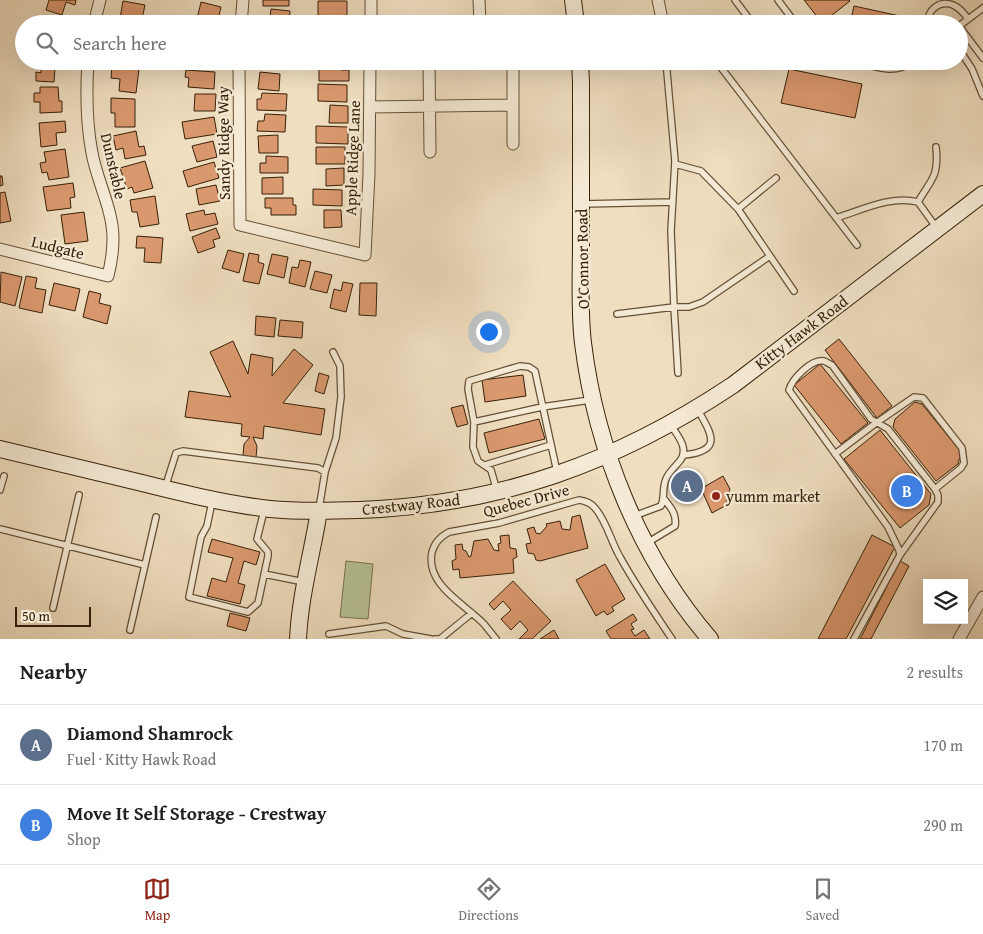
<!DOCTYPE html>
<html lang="en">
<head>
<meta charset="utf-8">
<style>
  body { margin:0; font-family:"Gentium Book Plus",serif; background:#f6f6f6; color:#202124 }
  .controls { position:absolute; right:15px; bottom:15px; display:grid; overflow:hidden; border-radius:0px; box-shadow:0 5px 20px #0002 }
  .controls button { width:45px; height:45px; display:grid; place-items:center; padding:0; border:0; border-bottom:1px solid #e0e0e0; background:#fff; color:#202124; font:25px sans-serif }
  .scale { position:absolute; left:15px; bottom:12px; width:76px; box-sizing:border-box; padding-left:5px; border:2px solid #372108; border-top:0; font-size:14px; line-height:18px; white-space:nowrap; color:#372108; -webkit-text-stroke:4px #f5ead5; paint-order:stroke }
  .you { position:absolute; left:488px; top:331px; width:18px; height:18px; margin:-12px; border:4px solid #fff; border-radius:50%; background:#1a73e8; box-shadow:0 0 0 8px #1a73e833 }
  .badge { display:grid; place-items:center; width:32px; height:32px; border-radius:50%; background:#8f2418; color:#fff; font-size:16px; font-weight:700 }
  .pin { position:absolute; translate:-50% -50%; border:2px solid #fff; box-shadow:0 1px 5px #0006 }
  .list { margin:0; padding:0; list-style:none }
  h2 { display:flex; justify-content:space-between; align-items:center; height:65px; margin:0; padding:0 20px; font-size:21px }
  h2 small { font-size:16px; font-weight:400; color:#757577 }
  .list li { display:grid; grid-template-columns:32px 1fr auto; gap:15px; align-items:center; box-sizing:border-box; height:80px; padding:0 20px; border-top:1px solid #e0e0e0 }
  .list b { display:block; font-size:19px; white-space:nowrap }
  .list p { margin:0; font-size:16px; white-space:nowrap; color:#757577 }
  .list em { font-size:16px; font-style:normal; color:#757577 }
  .icon { flex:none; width:28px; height:28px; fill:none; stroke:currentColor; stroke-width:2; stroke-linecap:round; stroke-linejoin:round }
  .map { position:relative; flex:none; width:983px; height:639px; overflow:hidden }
  .search { position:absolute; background:#fff; box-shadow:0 5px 20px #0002; left:15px; right:15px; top:15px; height:55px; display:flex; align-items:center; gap:12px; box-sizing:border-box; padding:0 18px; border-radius:28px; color:#757577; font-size:19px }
  .sheet { height:225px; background:#fff }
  nav { display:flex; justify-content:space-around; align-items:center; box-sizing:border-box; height:70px; border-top:1px solid #e0e0e0; background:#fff; font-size:14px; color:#757577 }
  nav a { display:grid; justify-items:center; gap:2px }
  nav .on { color:#8f2418 }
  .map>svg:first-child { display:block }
  .green { fill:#b7c294; stroke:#77724e }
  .building { fill:#da986e; stroke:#372108 }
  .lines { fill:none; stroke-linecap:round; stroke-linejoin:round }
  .lane-casing { stroke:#655036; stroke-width:8 }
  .street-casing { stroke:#655036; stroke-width:13 }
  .secondary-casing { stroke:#372108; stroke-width:18 }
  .lane { stroke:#f5ead5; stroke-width:5.5 }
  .street { stroke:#f5ead5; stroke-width:11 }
  .secondary { stroke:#f5ead5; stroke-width:16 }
  .poi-dot { fill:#8f2418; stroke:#f5ead5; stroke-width:2 }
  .labels { text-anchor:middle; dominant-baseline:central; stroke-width:4.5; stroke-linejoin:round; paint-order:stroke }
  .street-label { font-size:16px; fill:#372108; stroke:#f5ead5 }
  .poi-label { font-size:16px; fill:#372108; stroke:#f5ead5; text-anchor:start }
</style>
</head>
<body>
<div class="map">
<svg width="983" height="639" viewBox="0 0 983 639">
  <rect width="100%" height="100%" fill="#efdebf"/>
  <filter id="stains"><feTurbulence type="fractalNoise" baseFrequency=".004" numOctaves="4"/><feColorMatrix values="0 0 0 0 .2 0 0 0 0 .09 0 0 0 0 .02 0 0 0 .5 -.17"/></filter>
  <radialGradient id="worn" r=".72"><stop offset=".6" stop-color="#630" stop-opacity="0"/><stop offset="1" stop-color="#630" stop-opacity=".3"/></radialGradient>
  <path class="green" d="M346,561L373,564L368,619L340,617Z"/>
  <path class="building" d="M49,0H76L75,5L66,2L62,15L46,10Z
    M263,0H289V6H263Z
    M804,0H849L850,1L822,23Z
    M123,1L145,5L141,24H119Z
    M318,1H347V18H318Z
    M201,2L221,7L217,24L197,19Z
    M854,6L900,16L899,24H850Z
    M271,9L290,11L289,24H261V16L270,17Z
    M45,18L69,23V24H44Z
    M329,22H348V24H329Z
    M41,61H63V68H55L54,82L36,81V72L41,73Z
    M189,61H218L217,67Z
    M259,61H287V68H267V62Z
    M319,64H341V70H349V81H319Z
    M112,66L139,69L136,93L119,91L120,79L111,78Z
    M789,69L862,84L855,118L781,103Z
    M186,70L215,72L214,89L188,87L189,78L185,77Z
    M260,72L280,74L279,91L258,89Z
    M318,84L347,85V102L318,101Z
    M40,87H58L59,101H62V112L40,113V102H34V93H40Z
    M262,93L287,94L286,111L257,110V99H261Z
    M195,94H216L215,111H194Z
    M111,98L135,99V127H115V113H111Z
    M330,105L348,106V123H329Z
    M265,114L286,115L285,132L257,131L258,121H264Z
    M214,117L217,134L185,139L182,122Z
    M65,121L66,132L56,133L57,145L41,147L39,123Z
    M316,126L348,127V144L316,143Z
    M136,131L139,147L144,146L146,155L125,159L123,148L116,150L113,136Z
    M278,135V153H259L258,136Z
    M213,141L217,157L197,162L192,146Z
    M316,147H345V164H316Z
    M65,149L69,177L49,180L47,172L42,173L40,163L46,162L44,152Z
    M266,156L288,157V173H260V163H266Z
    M145,161L153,188L134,193L132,187L127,189L120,168Z
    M214,162L219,178L188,187L183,171Z
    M344,168V185L326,186V169Z
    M0,176H2L3,185L0,186Z
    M283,177V194H262V178Z
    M73,183L75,197L70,198L71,208L47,211L43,187Z
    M216,185L220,201L199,205L196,189Z
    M313,189L342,190V206L313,205Z
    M5,192L11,221L0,223V193Z
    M155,196L159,224L140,227L137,212H132L130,200Z
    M265,198H293V205H296V215H271V208H265Z
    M204,210L205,215L215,213L218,224L190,231L186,214Z
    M324,210H341L342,227L324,228Z
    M84,212L88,241L65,244L61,215Z
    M216,228L220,238L213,240L215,247L198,253L192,237Z
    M137,236L163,238L161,263L144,262L145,248H136Z
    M228,250L244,254L239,273L222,268Z
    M249,253L259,255L258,262L264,264L259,284L243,281Z
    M272,254L288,257L284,278L267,274Z
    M300,260L311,262L305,287L289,283L292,267L298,268Z
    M315,271L332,275L327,293L310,289Z
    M1,272L22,277L15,306L0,302Z
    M26,276L37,278L35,288L46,290L42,313L19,308Z
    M343,282L353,284L346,312L330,308L334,289L341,291Z
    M54,283L80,289L75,311L49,305Z
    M360,283H377L376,316L359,315Z
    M89,291L101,294L99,303L111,306L107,324L83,317Z
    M256,316L276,318L274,337L255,335Z
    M280,320L303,322L302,338L278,336Z
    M839,339L892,406L877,418L825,350Z
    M233,341L248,374L251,354L273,358L272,376L294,349L313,365L283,403L325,409L321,435L264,426L263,439L253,437L257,446L256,458L243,456L244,444L250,437L241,436L242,424L185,417L189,391L231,397L210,352Z
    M820,364L868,423L841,444L794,385Z
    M319,373L329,376L324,394L315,391Z
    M523,375L526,396L485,402L482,380Z
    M915,402L922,404L961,452L958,464L936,481L893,427L895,419Z
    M463,405L468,424L457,427L451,408Z
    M539,419L545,439L489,453L484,433Z
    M880,430L931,494L929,505L900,528L844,459Z
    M723,476L730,489L725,506L712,513L703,493L704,487Z
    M580,515L588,548L540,561L536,560L534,554L528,553L526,544L531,543L527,529L534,527L536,533L540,534L547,526L546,524L560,521L562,529L570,530L572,517Z
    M509,535L510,548L516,549L517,557L513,559L514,573L460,578L459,569L453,570L452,561L456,559L455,545L462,544L463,550L466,551L469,557L471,556L474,541L488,539L494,550L499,551L498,544L501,543L500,536Z
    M872,535L895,547L846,639H818Z
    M212,539L260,552L256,565L244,561L238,583L245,585L240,604L207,596L212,578L226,582L233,558L208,552Z
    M900,561L909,566L871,639H860Z
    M605,564L625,599L612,607L614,611L607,615L604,611L596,616L576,580Z
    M513,581L551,621L532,639H519L528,630L520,621L511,630L501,619L511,610L503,601L494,610L489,604Z
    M230,613L250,618L246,631L227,626Z
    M633,614L637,620L631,624L634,629L631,630L635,636L644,630L650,639H611L606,631Z
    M554,630L559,639H540Z"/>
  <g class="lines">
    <defs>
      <path id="lane" d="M735,0L753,24
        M778,0L796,24
        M928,24C927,10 939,0 953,5C960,8 964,13 968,19
        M959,26L983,58
        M959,26L983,8
        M959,49L972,69L983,96
        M666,61L675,161L671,231L674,307H689L703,302L770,256L738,209L776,178
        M716,61L857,245
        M853,61C874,66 894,76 913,61
        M675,164L701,171L738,209
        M918,202C932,178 939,177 936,147
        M582,204L673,202
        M836,218C862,210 891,195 918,202L936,227
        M770,256L794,291
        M617,314L674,307L678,373
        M474,422L468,389L469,381L520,366L529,367L535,371L557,472
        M835,454L876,423L914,397L923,398L962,448L964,463L961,468L935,489
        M684,455C723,451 712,435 698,410
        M485,465L551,445
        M325,472L336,438L341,397L340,366L333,352
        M165,488L176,453L183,451L318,468L325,472L319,509
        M0,490L4,476
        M497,491L491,470L478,461L473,447L474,422L542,407L590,400
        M212,502L207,526L201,537L189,597L248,612L258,603L268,556V552L257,539L264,511
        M634,516L661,506C665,497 662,488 666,479C669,472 674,468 678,463C691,450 678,436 670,424
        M0,529L145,565L156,517
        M647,543L675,526C677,514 671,508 664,499
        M264,574L304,582
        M53,608L79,495
        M130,630L145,565
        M329,634L386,626L403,634L431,639
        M435,639H440L472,613
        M496,639C492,634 488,629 484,624C465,604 425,585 432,552C435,542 440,537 449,532L499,523L579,500C586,501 591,503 595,508C607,522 611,542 620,557C636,586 654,612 672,639
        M854,639L900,555L938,502V495L935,489L888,429L871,419L832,365C829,364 827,362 824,361C812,358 792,379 789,390L888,527L899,550L900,555"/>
      <path id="street" d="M371,0V24
        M479,0L480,24
        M658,0L663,24
        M94,24L100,0
        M241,24L243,0
        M239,61L240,225L365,255L369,174L370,61
        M429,61L430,152
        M513,105V144
        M370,107L513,105V63
        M0,249L108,276C111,264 113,252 113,238C113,210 97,181 92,153C86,122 86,92 88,61
        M959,639L983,597"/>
      <path id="secondary" d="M573,0L576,24
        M580,61L581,82C581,135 581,188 581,241C581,275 579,310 583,343C596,449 640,558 710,639
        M0,449C46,460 92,471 138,482C182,493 226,504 270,509C300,512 330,511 359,510C500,505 616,463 733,385L983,194
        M298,639C300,596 312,554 319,511"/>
    </defs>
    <use href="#lane" class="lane-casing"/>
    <use href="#street" class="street-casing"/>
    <use href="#secondary" class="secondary-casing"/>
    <use href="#lane" class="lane"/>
    <use href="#street" class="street"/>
    <use href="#secondary" class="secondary"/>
  </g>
  <circle class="poi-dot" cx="716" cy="496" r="5"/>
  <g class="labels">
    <g class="street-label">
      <text transform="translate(223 143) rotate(-91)">Sandy Ridge Way</text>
      <text transform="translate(352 158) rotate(-88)">Apple Ridge Lane</text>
      <text transform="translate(114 166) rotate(77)">Dunstable</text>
      <text transform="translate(58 247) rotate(14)">Ludgate</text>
      <text transform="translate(582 259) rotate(-91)">O'Connor Road</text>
      <text transform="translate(801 332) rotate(-37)">Kitty Hawk Road</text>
      <text transform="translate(526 500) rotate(-15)">Quebec Drive</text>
      <text transform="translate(411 504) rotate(-6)">Crestway Road</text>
    </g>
    <g class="poi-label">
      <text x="726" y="496">yumm market</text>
    </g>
  </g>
  <rect width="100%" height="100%" filter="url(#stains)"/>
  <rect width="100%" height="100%" fill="url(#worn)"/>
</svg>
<div class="controls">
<button><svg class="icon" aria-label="layers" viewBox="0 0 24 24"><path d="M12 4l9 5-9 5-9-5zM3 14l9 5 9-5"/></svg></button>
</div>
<div class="scale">50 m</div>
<div class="you"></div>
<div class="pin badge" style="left:687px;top:486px;background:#5c6f8a">A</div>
<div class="pin badge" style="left:907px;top:491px;background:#3f7fe0">B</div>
<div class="search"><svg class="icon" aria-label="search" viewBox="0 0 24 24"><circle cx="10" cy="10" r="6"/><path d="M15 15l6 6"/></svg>Search here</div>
</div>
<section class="sheet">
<h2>Nearby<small>2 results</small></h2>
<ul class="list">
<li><span class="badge" style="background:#5c6f8a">A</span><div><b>Diamond Shamrock</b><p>Fuel · Kitty Hawk Road</p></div><em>170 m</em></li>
<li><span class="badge" style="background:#3f7fe0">B</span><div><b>Move It Self Storage - Crestway</b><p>Shop</p></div><em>290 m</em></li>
</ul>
</section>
<nav>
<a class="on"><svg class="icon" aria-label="map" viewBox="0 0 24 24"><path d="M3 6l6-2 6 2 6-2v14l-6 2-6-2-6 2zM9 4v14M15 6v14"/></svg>Map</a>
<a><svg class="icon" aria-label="directions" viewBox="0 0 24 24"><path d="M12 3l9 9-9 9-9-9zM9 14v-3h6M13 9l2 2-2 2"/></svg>Directions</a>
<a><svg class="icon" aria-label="saved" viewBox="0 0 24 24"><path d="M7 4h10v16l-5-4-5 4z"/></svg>Saved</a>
</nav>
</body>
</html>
